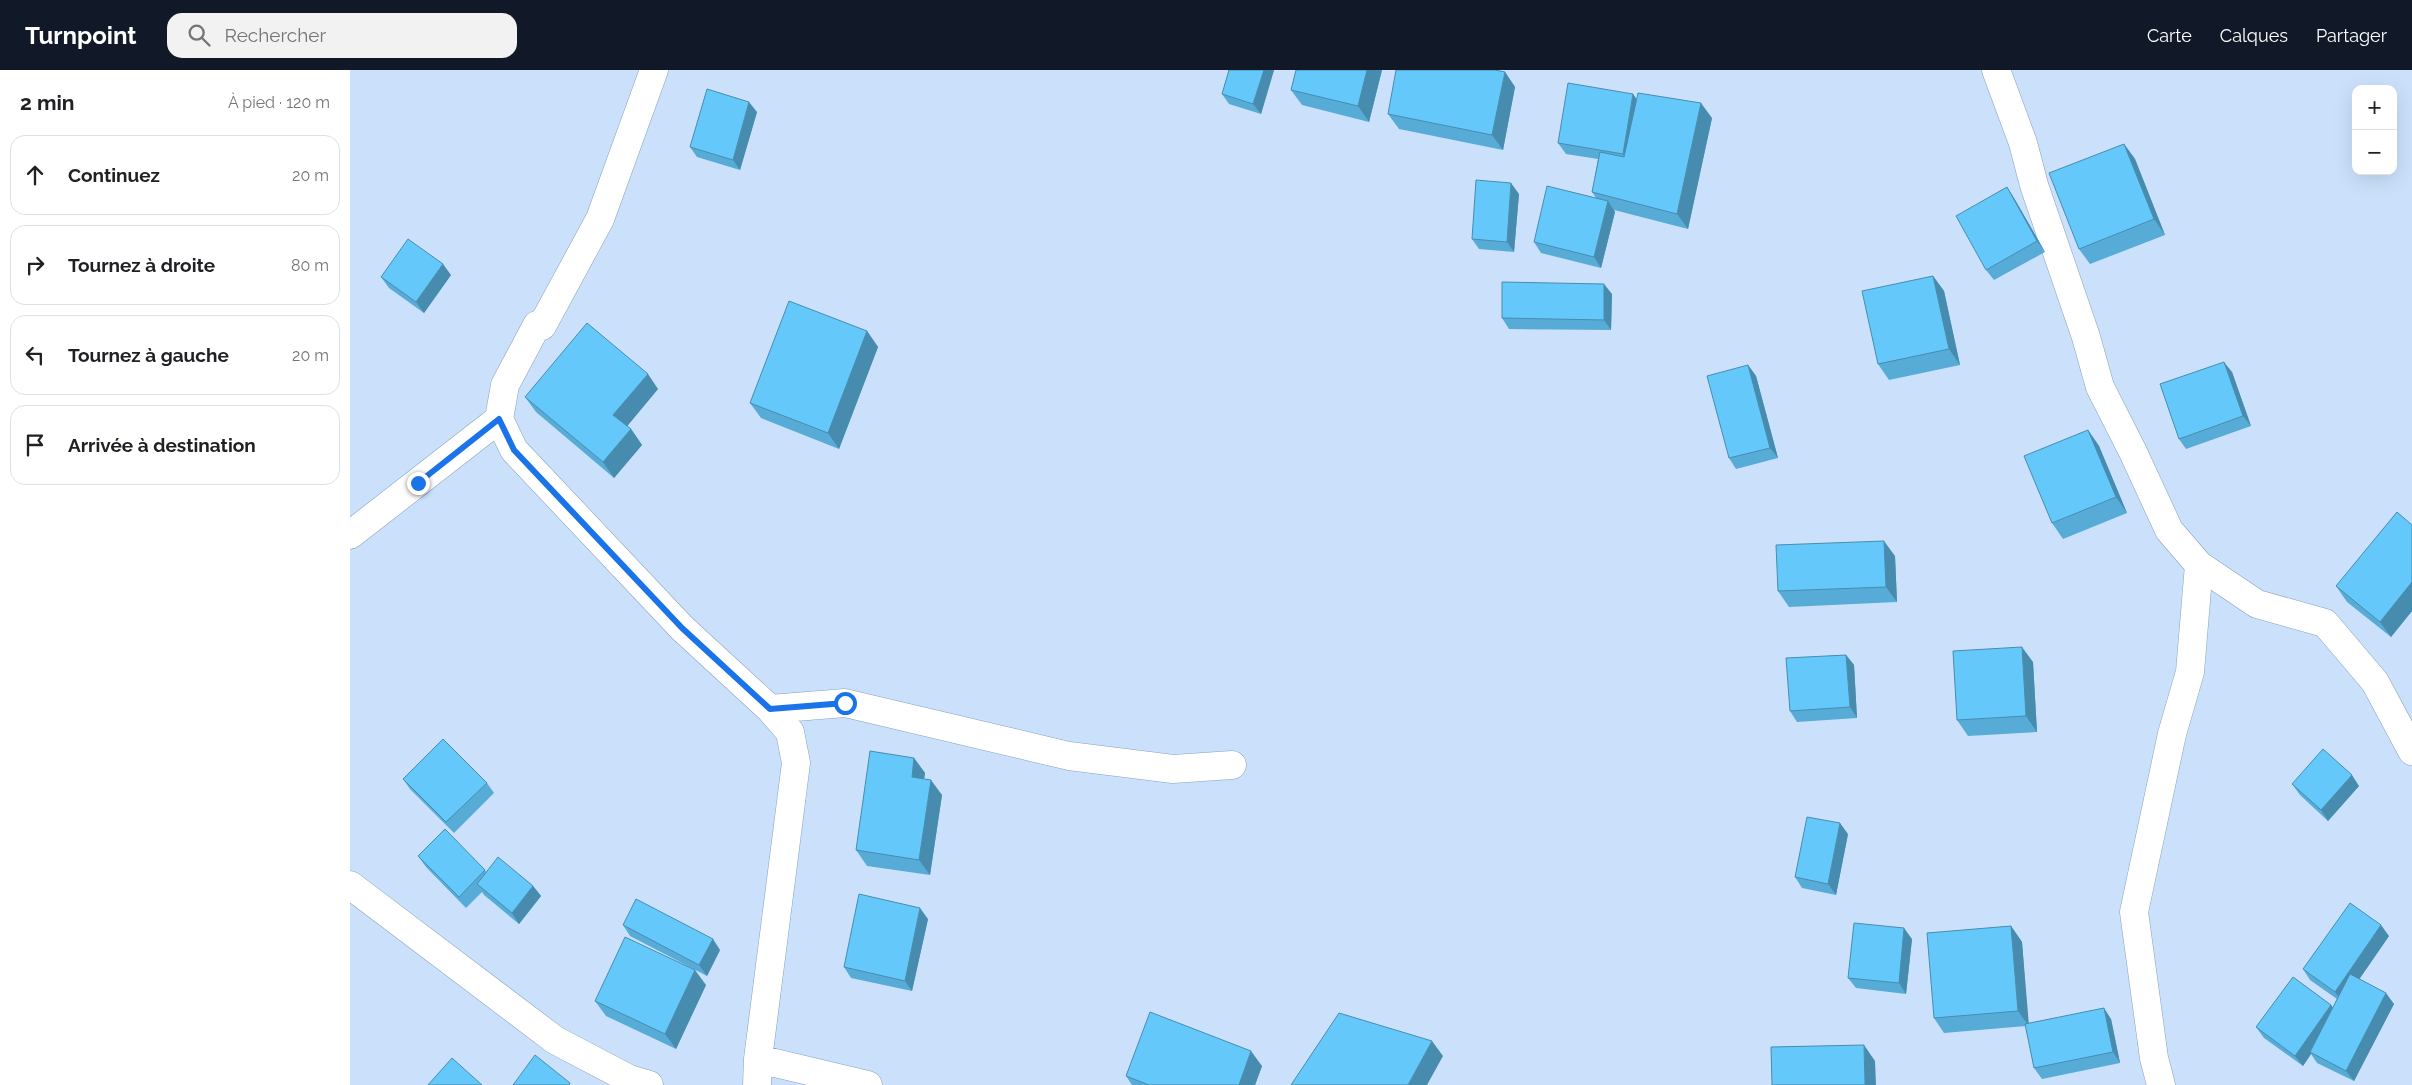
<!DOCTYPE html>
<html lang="fr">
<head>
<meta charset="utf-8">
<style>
  body { margin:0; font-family:Raleway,sans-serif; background:#f2f2f2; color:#202124 }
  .controls { position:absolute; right:15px; top:15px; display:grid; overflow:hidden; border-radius:10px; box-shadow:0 5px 20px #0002 }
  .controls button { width:45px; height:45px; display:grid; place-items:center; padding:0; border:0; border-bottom:1px solid #e0e0e0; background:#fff; color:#202124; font:25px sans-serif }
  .stop { position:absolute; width:15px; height:15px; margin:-11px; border:4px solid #1a73e8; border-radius:50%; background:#fff }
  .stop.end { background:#1a73e8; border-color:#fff; box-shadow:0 1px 5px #0008 }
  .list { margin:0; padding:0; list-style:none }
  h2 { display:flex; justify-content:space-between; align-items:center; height:65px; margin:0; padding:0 20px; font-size:21px }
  h2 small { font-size:16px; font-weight:400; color:#757577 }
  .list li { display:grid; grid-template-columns:32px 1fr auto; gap:15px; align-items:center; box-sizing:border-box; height:80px; margin:0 10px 10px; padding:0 10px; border:1px solid #e0e0e0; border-radius:15px }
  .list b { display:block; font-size:19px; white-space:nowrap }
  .list em { font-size:16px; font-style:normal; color:#757577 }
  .icon { flex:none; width:28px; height:28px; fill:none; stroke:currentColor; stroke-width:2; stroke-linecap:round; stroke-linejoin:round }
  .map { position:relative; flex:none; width:2062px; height:1015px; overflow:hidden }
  header { display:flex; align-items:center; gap:30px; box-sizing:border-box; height:70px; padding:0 25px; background:#111827; color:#fff }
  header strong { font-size:24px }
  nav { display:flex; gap:28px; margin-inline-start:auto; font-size:18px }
  .search { width:350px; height:45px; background:#f2f2f2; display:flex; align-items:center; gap:12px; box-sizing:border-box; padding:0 18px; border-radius:15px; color:#757577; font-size:19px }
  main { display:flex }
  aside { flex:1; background:#fff }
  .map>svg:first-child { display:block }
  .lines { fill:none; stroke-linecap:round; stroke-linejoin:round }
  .street-casing { stroke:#86a0bf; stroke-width:29 }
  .street { stroke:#fff; stroke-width:28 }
  .wall { fill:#57acd7 }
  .shaded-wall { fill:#478caf }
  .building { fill:#65c8fa; stroke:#478caf }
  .route { stroke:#1a73e8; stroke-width:6 }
</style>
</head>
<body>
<header>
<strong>Turnpoint</strong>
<div class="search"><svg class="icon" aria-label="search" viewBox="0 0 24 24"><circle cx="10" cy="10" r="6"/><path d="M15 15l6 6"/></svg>Rechercher</div>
<nav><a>Carte</a><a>Calques</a><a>Partager</a></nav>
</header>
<main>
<aside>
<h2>2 min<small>À pied · 120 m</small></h2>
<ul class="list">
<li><svg class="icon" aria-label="ahead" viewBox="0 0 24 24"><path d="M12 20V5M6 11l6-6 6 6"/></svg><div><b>Continuez</b></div><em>20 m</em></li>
<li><svg class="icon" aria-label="right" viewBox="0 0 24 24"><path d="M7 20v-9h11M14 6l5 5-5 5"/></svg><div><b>Tournez à droite</b></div><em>80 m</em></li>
<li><svg class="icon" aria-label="left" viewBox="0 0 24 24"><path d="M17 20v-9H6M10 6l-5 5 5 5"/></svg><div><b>Tournez à gauche</b></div><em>20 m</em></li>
<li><svg class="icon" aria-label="arrive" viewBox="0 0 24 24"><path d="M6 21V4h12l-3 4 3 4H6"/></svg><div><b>Arrivée à destination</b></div></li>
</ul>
</aside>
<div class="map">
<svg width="2062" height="1015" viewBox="0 0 2062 1015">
  <rect width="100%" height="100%" fill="#cbe1fb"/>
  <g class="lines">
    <defs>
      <path id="street" d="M304,0L250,149L192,256L187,255L155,315L149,349L164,380L332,558L420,639L440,662L446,693L408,989L518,1015
        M1646,0L1673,73L1684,115L1736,267L1750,317L1783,382L1819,460L1849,495L1907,534L1975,553L2025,612L2062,681
        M0,465L149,349
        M420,639L495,633L719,686L823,699L882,695
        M0,815L205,970L279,1009L299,1015
        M407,1015L408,989
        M1811,1015L1804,988L1784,842L1822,664L1840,602L1849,495"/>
    </defs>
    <use href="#street" class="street-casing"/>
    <use href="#street" class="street"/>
  </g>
  <path class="wall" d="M879,0H924L911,44L879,34L872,24Z
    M946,0H1032L1019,52L952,35L941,20Z
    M1155,2L1165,17L1153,80L1049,59L1038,44Z
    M1283,24L1286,29L1362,48L1338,159L1264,140L1265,142L1251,198L1191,183L1184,172L1246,128L1242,122L1248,89L1216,84L1208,73Z
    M407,42L390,100L347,87L340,77Z
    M1774,74L1785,89L1815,165L1740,194L1729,179Z
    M1657,117L1664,128L1695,182L1644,210L1636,200Z
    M1169,124L1164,182L1129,179L1122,169Z
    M101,205L74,243L39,218L31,207Z
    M1583,206L1594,221L1610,295L1539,310L1528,294Z
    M1262,224L1261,260L1159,259L1152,248Z
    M517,261L528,277L489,379L411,348L400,333Z
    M1398,295L1406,306L1428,388L1386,399L1379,388Z
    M1882,302L1901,356L1836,379L1829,369Z
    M308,319L277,356L281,359L292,375L264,408L186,342L175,327Z
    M1738,360L1749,376L1777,443L1713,469L1702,453Z
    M2062,455V541L2041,567L1997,532L1986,516Z
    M1545,486L1547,532L1439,537L1428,521Z
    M1496,585L1504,595L1507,648L1447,652L1440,641Z
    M1683,592L1687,662L1618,666L1607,650Z
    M564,688L575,703L574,709L592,725L580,805L517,796L506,780Z
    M53,709L137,713L144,723L104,763L60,719Z
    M1942,714L2009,716L1978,751L1950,725Z
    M1498,764L1486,825L1452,818L1445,807Z
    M68,786L135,800L136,802L183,816L191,826L169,854L134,825L132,822L116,838L76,797Z
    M578,849L562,921L501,908L494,897Z
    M273,855L370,880L357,906L280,866Z
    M1661,856L1672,872L1678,953L1761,949L1770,993L1692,1009L1684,998L1676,956L1594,963L1584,948Z
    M2039,866L2009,909L2044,934L2004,1011L1967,993L1961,984L1953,996L1914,968L1906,957L1981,935L1983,938L1987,929L1960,910L1953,899Z
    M1562,869L1556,924L1506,918L1498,908Z
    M356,915L326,979L256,946L245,931Z
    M912,996L905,1015H782L776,1006Z"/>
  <path class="shaded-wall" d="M914,0H924L911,44L903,34Z
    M1017,0H1032L1019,52L1008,36Z
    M1155,2L1165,17L1153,80L1142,65Z
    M1283,24L1290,34L1280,95L1273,84Z
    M399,32L407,42L390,100L383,90Z
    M1351,33L1362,48L1338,159L1327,144Z
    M1774,74L1785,89L1815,165L1804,149Z
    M1161,113L1169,124L1164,182L1157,172Z
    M1657,117L1664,128L1695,182L1687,171Z
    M1258,131L1265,142L1251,198L1244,187Z
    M93,194L101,205L74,243L66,232Z
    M1583,206L1594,221L1610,295L1599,279Z
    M1254,214L1262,224L1261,260L1254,250Z
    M517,261L528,277L489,379L478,363Z
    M1874,292L1882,302L1901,356L1893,346Z
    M1398,295L1406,306L1428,388L1420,378Z
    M298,304L308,319L274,360L263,345Z
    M281,359L292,375L264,408L253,392Z
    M1738,360L1749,376L1777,443L1766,427Z
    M1534,471L1545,486L1547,532L1536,517Z
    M2062,512V541L2041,567L2030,552Z
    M1672,577L1683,592L1687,662L1676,646Z
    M1496,585L1504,595L1507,648L1500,637Z
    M564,688L575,703L572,723L562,707Z
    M2002,705L2009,716L1978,751L1971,740Z
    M581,710L592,725L580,805L569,790Z
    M1490,753L1498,764L1486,825L1478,814Z
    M183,816L191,826L169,854L162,843Z
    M570,838L578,849L562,921L555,911Z
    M2031,855L2039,866L1993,933L1985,922Z
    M1661,856L1672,872L1679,956L1668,941Z
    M1554,858L1562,869L1556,924L1549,913Z
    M363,869L370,880L357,906L349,895Z
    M345,900L356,915L326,979L315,964Z
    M2036,923L2044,934L2004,1011L1996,1001Z
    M1981,935L1988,946L1960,982L1961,984L1953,996L1945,986Z
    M1754,938L1761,949L1770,993L1763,982Z
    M1082,971L1093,986L1077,1015H1058Z
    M1514,975L1525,991L1526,1015H1515Z
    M901,981L912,996L905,1015H889Z"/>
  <path class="building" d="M879,0H914L903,34L872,24Z
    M946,0H1017L1008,36L941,20Z
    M1046,0H1145L1155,2L1142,65L1038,44Z
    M1218,13L1283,24L1273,84L1208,73Z
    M357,19L399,32L383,90L340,77Z
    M1288,23L1351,33L1327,144L1242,122L1250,82L1274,87Z
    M1774,74L1804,149L1729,179L1699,103Z
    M1126,110L1161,113L1157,172L1122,169Z
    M1197,116L1258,131L1244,187L1184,172Z
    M1657,117L1687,171L1636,200L1606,146Z
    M58,169L93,194L66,232L31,207Z
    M1583,206L1599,279L1528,294L1512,221Z
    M1152,212L1254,214V250L1152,248Z
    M439,231L517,261L478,363L400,333Z
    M237,253L298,304L263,345L281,359L253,392L175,327Z
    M1874,292L1893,346L1829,369L1810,314Z
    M1398,295L1420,378L1379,388L1357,306Z
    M1738,360L1766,427L1702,453L1674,386Z
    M2047,442L2062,455V512L2030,552L1986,516Z
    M1534,471L1536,517L1428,521L1426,475Z
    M1672,577L1676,646L1607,650L1603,581Z
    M1496,585L1500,637L1440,641L1436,588Z
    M93,669L137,713L96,752L53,709Z
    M1973,679L2002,705L1971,740L1942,714Z
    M520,681L564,688L562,707L581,710L569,790L506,780Z
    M1457,747L1490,753L1478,814L1445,807Z
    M95,759L135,800L109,827L68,786Z
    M148,787L183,816L162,843L127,814Z
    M509,824L570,838L555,911L494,897Z
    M286,829L363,869L349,895L273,855Z
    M2000,833L2031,855L1985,922L1953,899Z
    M1504,853L1554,858L1549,913L1498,908Z
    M1661,856L1668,941L1584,948L1577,863Z
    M275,867L345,900L315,964L245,931Z
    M2000,904L2036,923L1996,1001L1960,982Z
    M1943,907L1981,935L1945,986L1906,957Z
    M1754,938L1763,982L1684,998L1675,954Z
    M800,942L901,981L889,1015H799L776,1006Z
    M989,943L1082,971L1058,1015H941Z
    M1514,975L1515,1015H1422L1421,977Z
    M185,985L220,1013L219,1015H163Z
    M102,988L132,1015H78Z"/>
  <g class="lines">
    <path class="route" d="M68,413L149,349L164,380L332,558L420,639L495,633"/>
  </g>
</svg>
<div class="controls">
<button>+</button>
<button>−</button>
</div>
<div class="stop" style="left:495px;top:633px"></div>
<div class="stop end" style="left:68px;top:413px"></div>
</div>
</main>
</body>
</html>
